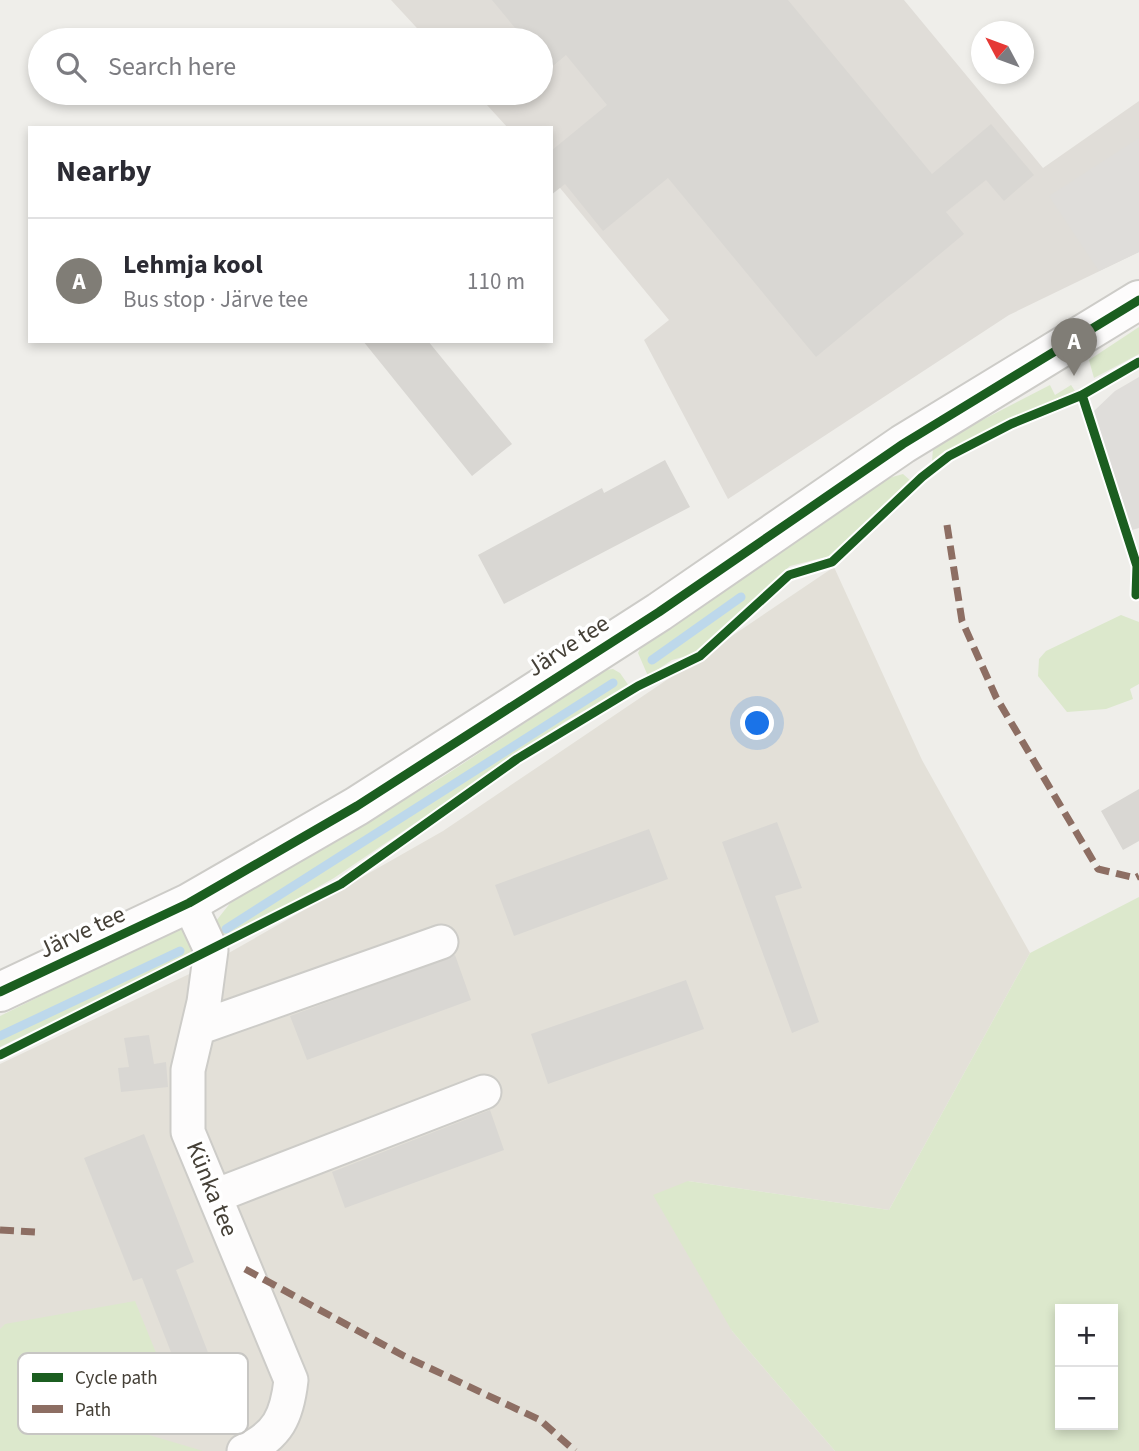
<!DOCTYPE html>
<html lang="en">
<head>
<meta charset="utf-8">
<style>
  body { margin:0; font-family:"Source Sans 3",sans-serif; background:#f2f2f3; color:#2b2b33 }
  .controls { position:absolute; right:21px; bottom:21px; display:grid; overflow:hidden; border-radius:0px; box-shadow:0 4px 10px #0003 }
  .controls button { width:63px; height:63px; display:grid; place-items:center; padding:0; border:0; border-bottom:2px solid #e1e1e2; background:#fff; color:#2b2b33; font:35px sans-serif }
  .compass { position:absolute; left:971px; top:21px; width:63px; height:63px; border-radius:50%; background:#fff; box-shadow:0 4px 10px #0003; rotate:311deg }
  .you { position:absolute; left:758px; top:724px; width:24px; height:24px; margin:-18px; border:5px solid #fff; border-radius:50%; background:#1a73e8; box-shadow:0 0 0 10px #1a73e833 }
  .badge { display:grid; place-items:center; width:46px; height:46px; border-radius:50%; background:#807d76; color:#fff; font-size:23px; font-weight:700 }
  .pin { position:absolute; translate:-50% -58px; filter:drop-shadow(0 2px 4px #0008) }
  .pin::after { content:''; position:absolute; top:37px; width:24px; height:21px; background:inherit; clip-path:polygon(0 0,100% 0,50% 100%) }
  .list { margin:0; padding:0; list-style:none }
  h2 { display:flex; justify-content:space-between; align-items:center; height:91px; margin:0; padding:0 28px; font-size:30px }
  h2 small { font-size:23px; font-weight:400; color:#7c7c81 }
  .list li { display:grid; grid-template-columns:46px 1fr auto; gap:21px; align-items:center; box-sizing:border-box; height:126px; padding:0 28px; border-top:2px solid #e1e1e2 }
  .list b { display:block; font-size:26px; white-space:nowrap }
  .list p { margin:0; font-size:23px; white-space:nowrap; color:#7c7c81 }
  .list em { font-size:23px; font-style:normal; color:#7c7c81 }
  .icon { flex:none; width:38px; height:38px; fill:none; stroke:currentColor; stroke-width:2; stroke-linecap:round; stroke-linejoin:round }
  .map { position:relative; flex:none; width:1139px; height:1451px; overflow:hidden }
  .search { position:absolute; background:#fff; box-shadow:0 4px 10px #0003; left:28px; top:28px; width:525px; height:77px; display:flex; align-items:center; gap:18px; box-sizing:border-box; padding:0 24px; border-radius:38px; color:#7c7c81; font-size:26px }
  .panel { position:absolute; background:#fff; box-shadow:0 4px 10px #0003; left:28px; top:126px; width:525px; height:217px; border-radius:0px }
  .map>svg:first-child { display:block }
  .residential { fill:#e3e0d8 }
  .industrial { fill:#e0ddd8 }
  .green { fill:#dce8cc; fill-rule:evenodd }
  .parking { fill:#dfddda }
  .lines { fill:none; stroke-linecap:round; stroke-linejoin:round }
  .stream { stroke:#bdd8eb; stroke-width:9 }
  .building { fill:#d9d7d3 }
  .minor-casing { stroke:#cdccc8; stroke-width:37 }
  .tertiary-casing { stroke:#cdccc8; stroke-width:42 }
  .minor { stroke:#fdfcfc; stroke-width:33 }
  .tertiary { stroke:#fdfcfc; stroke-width:38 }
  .quiet { stroke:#8d6e63; stroke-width:7; stroke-dasharray:14 7; stroke-linecap:butt }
  .cycleway-casing { stroke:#fff; stroke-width:13 }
  .cycleway { stroke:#1b5e20; stroke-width:9 }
  .labels { text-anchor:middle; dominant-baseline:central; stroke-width:7; stroke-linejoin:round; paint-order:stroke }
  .street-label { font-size:24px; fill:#454037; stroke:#fff }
  .key { fill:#fff; stroke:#c7c6c3; stroke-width:2 }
  .key-label { font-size:19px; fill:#454037 }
</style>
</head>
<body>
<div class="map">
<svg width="1139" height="1451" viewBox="0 0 1139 1451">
  <rect width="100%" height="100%" fill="#efeeea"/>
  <path class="residential" d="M834,567L922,760L1030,953L889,1210L688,1181L732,1331L835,1451H36L0,1426V1064L204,967L443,831Z"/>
  <path class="industrial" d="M391,0H904L1043,168L1139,101V252L1009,315L728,499L644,340L669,320L551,177V128H508L476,93H541V40H428Z"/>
  <path class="green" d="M1139,327V354L1094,378L1089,360Z
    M1050,385L1055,395L1071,385L1075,391L989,430L932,461L933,449L938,443Z
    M903,474L911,481L834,555L790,566L694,654L672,660L648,676L638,653L642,645L878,481Z
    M1121,615L1139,622V684L1130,689L1133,699L1106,709L1067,712L1038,676L1039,659L1046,651Z
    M613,669L620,673L629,686L566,721L334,878L220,943L216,921L235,897L328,846L444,776L606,670Z
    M1139,897V1451H835L732,1331L653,1195L688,1181L889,1210L1030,953ZM1060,1309H1113V1425H1060Z
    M187,929L200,951L0,1047V1016L172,931Z
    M135,1301L165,1375L137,1391L146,1434L203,1451H0V1329L5,1324Z"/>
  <path class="parking" d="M1139,138V252L1099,271L1049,196Z
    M1139,377V528L1132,530L1094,411L1115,391Z"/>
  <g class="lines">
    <path class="stream" d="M652,660L741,597
      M226,929L613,683
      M0,1036L180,951"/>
  </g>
  <path class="building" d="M492,0H788L932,174L991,124L1034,175L1004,201L986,180L946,212L964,234L816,357L668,178L603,231L565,184L551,195V151L607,105L566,55L541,76V40H525Z
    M363,341H428L512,444L472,476Z
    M665,460L690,507L504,604L478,555L602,488L604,493Z
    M1139,789V841L1123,850L1101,811Z
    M777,822L802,888L775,896L819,1022L792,1033L722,842Z
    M649,829L668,879L514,936L495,885Z
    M455,955L471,1000L307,1060L290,1016Z
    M686,980L704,1029L548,1084L531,1034Z
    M149,1035L154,1064L166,1062L168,1087L121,1092L118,1068L129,1067L124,1038Z
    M490,1110L504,1150L345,1208L332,1172Z
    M144,1134L194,1262L176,1270L228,1404L162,1430L150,1401L185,1388L142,1278L133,1281L84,1158Z"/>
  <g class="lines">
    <defs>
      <path id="minor" d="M189,903L211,950L204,1002L188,1070V1132L291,1380C287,1416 278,1436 244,1451
        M198,1028L441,942
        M215,1196L484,1092"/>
      <path id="tertiary" d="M0,992L189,903L357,806L659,612L903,444L1139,300"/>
    </defs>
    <use href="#minor" class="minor-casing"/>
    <use href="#tertiary" class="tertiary-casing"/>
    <use href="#minor" class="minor"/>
    <use href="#tertiary" class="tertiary"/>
    <path class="quiet" d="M947,525L962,621L996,697L1098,869L1135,878L1139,876
      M0,1230L37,1232
      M245,1269L404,1356L540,1420L575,1451"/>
    <defs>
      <path id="cycleway" d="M1082,395L1137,566L1136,595
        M0,992L189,903L357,806L659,612L903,444L1139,300
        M0,1055L341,884L517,759L638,686L700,656L789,575L832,562L922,477L949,456L1011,424L1082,395L1139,362"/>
    </defs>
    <use href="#cycleway" class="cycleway-casing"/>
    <use href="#cycleway" class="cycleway"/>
  </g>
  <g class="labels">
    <g class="street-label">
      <text transform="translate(568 646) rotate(-33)">Järve tee</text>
      <text transform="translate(82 932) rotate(-25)">Järve tee</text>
      <text transform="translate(212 1189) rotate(68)">Künka tee</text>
    </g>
  </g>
  <rect x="18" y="1353" width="230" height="81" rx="10" class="key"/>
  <rect x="32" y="1373" width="31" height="9" fill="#1b5e20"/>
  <rect x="32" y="1405" width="31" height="8" fill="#8d6e63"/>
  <g class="key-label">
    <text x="75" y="1384">Cycle path</text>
    <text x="75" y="1416">Path</text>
  </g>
</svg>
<div class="controls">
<button>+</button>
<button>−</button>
</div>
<svg class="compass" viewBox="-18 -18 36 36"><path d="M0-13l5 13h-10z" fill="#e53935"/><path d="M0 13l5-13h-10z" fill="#7c7c81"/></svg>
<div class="you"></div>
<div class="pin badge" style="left:1074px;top:376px">A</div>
<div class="search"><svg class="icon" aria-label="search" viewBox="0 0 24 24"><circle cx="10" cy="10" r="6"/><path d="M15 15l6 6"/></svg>Search here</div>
<section class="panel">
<h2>Nearby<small></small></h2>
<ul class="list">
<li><span class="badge">A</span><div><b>Lehmja kool</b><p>Bus stop · Järve tee</p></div><em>110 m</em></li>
</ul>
</section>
</div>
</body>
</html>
